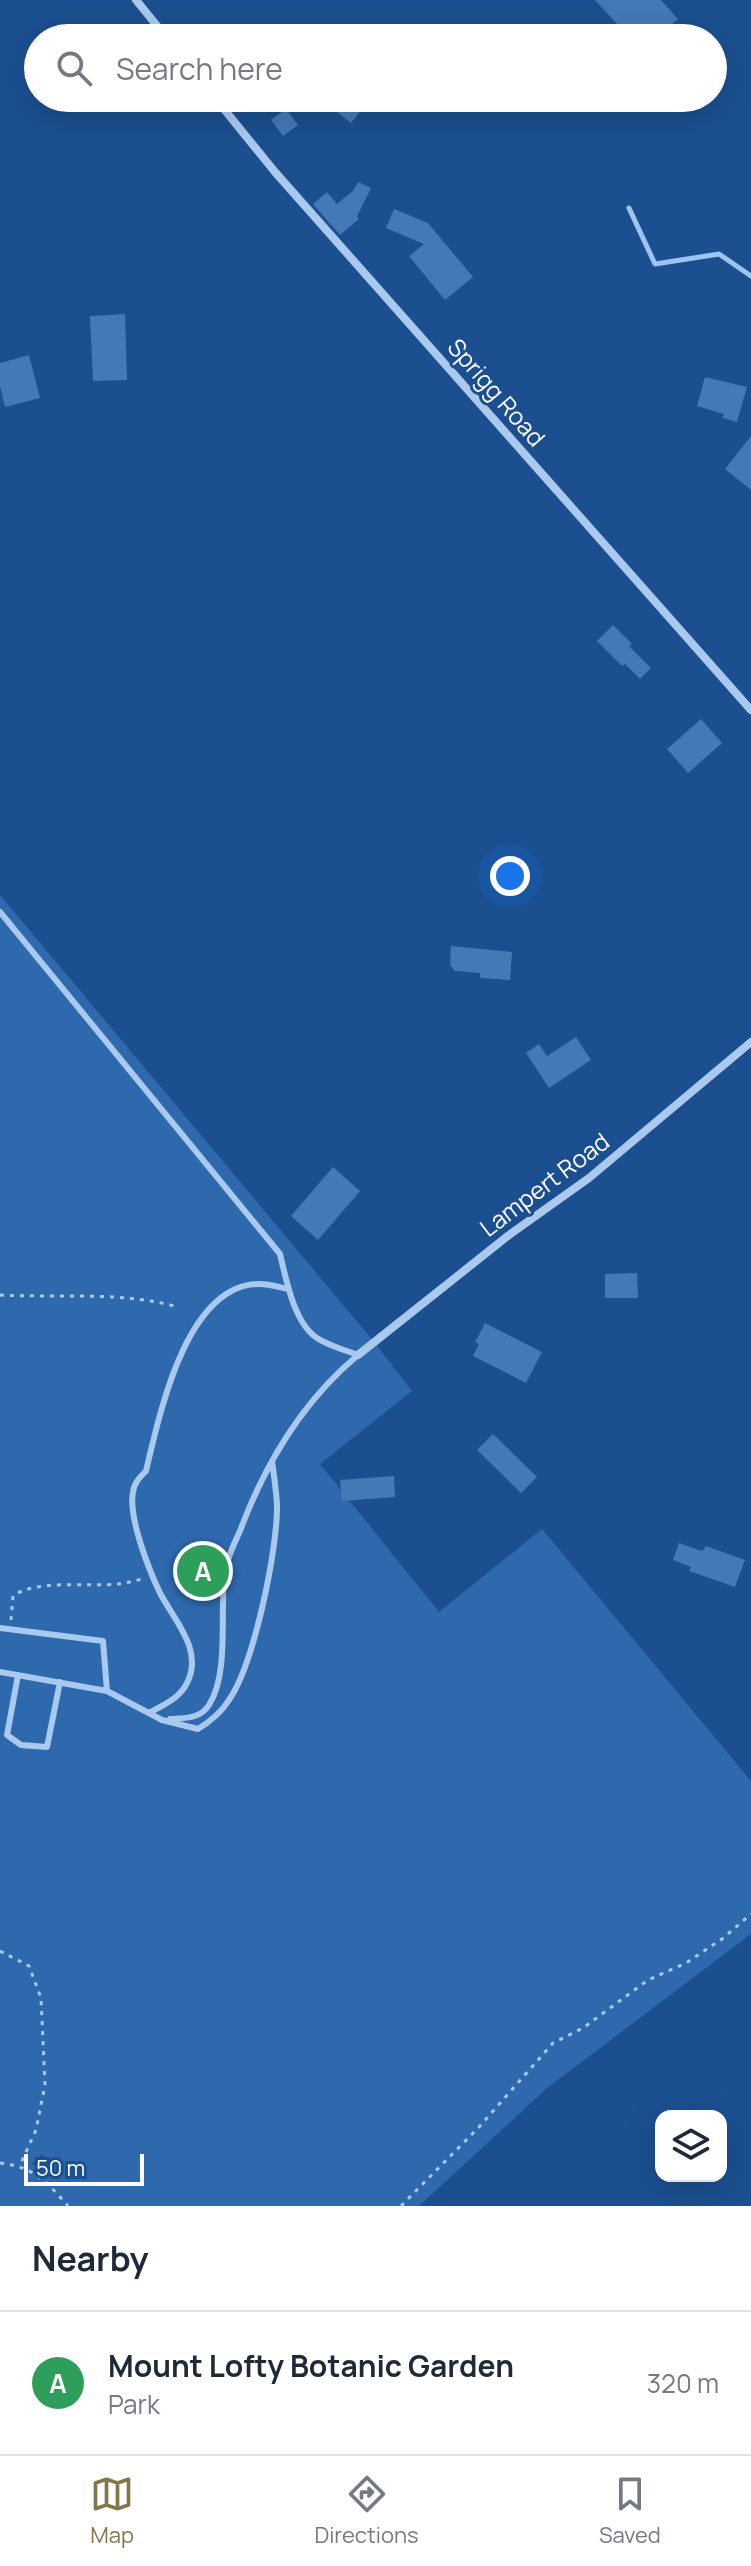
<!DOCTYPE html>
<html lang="en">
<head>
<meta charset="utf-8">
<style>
  body { margin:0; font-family:Manrope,sans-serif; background:#f6f6f7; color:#1f2937 }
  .controls { position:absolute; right:24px; bottom:24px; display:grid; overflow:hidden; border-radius:16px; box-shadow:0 8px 32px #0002 }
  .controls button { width:72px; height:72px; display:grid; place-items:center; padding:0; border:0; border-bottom:2px solid #e0e1e3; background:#fff; color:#1f2937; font:40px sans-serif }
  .scale { position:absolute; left:24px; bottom:20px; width:120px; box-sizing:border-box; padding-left:8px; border:4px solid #fff; border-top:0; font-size:22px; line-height:28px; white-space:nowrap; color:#fff; -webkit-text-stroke:6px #1b4f8f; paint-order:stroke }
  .you { position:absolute; left:510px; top:876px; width:28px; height:28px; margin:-20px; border:6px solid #fff; border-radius:50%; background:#1a73e8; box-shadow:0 0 0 12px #1a73e833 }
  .badge { display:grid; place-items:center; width:52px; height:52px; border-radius:50%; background:#84754c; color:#fff; font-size:26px; font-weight:700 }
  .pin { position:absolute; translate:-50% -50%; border:4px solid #fff; box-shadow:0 2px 8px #0006 }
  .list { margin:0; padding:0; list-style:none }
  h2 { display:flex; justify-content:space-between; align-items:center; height:104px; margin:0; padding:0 32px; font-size:34px }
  h2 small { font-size:26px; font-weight:400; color:#747a83 }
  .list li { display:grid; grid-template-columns:52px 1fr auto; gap:24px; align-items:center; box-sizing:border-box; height:144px; padding:0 32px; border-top:2px solid #e0e1e3 }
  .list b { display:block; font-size:30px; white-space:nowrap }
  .list p { margin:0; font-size:26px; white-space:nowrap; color:#747a83 }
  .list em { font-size:26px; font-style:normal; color:#747a83 }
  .icon { flex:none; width:44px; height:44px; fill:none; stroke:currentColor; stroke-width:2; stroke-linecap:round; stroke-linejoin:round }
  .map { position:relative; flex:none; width:751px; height:2206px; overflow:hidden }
  .search { position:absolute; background:#fff; box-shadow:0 8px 32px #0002; left:24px; right:24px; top:24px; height:88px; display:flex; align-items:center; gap:20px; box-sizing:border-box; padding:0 28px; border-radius:44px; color:#747a83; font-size:30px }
  .sheet { height:248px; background:#fff }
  nav { display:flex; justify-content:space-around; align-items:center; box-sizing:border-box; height:112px; border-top:2px solid #e0e1e3; background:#fff; font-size:22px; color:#747a83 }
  nav a { display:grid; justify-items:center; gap:4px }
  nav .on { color:#84754c }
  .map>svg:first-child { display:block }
  .green { fill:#2e69ad }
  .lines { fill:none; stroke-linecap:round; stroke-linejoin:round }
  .stream { stroke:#9cc4f0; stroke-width:5 }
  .building { fill:#4478b7 }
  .path { stroke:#a9c9ee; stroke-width:3; stroke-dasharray:4 6; stroke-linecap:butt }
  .service { stroke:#a9c9ee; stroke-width:6 }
  .minor { stroke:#a9c9ee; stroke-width:8 }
  .labels { text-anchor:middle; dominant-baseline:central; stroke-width:6; stroke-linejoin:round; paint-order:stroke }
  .street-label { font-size:24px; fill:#fff; stroke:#1b4f8f }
</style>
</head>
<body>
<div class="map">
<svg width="751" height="2206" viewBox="0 0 751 2206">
  <rect width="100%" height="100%" fill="#1b4f8f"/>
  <path class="green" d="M0,895L375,1343L412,1391L320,1464L439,1612L542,1529L751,1781V1934L546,2089L419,2206H0Z"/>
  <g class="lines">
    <path class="stream" d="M629,208L655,264L719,254L751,276"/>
  </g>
  <path class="building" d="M595,0H661L678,19L656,38H630Z
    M319,98H359L366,104L351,123Z
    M286,109L298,125L283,136L271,120Z
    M358,182L371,188L357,216L359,219L340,235L313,204L327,192L337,204L354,190Z
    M394,209L428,223L473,277L445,300L409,256L424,244L386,228Z
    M125,314L127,380L93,381L90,316Z
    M29,355L40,398L5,407L0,386V363Z
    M705,377L747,387L737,422L723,418L724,414L697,406Z
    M751,436V490L725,469Z
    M613,625L632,644L629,646L651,668L640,679L625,664L622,666L597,641Z
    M701,719L722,743L688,773L667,749Z
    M451,946L512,952L510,980L480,978V973L455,971L450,965Z
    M576,1037L591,1060L549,1088L526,1053L539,1044L547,1056Z
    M333,1167L360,1191L318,1240L291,1216Z
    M637,1273L638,1298H605V1274Z
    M485,1323L542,1352L526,1383L473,1356L479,1344L475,1342Z
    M493,1434L537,1477L521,1493L477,1450Z
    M394,1476L395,1497L342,1501L340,1480Z
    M679,1543L702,1551L706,1546L745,1560L735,1587L689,1571L691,1567L673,1560Z"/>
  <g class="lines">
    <path class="path" d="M0,1295C59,1298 121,1291 178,1307
      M11,1620L13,1596C36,1579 89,1587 118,1584C126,1583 134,1581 142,1579
      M0,1951L29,1966L41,1998L45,2085L36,2130L20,2165
      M0,2163C34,2167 46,2181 68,2206
      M401,2206L479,2127L553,2043L583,2028L648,1980L686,1963L722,1939L751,1914"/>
    <path class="service" d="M0,912L280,1254C286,1279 294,1323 317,1338C329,1346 345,1350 358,1355
      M0,1628L103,1641L107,1691
      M0,1672L107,1691L162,1720L198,1729C211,1721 221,1713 229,1700C254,1664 278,1548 277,1504C276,1490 274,1475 272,1461
      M18,1675L7,1735L21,1745L47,1747L60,1682
      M149,1713C163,1705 180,1698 187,1683C204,1650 174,1620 160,1593C149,1570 128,1517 133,1492C134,1483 140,1477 146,1471C159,1417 185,1287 257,1284C267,1283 278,1287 288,1289
      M170,1719C185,1718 200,1719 209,1705C230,1672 219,1610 225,1572C227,1558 234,1544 240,1531C265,1464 303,1401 358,1355"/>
    <path class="minor" d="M136,0L167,38
      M215,98L275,172L751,710
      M358,1355L509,1235L589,1178L751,1042"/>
  </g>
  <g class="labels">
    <g class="street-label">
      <text transform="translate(497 392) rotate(49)">Sprigg Road</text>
      <text transform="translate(544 1184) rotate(-37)">Lampert Road</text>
    </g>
  </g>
</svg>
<div class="controls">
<button><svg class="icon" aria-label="layers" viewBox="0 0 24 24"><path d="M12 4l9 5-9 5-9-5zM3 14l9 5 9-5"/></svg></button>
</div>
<div class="scale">50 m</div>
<div class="you"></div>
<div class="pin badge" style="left:203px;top:1571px;background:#2e9e5b">A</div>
<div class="search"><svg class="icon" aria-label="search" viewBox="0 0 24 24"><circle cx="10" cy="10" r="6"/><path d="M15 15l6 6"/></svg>Search here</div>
</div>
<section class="sheet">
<h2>Nearby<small></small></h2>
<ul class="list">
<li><span class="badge" style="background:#2e9e5b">A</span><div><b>Mount Lofty Botanic Garden</b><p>Park</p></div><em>320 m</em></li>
</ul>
</section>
<nav>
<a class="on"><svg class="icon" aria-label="map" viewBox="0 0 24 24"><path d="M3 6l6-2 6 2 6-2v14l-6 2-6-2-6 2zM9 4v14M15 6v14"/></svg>Map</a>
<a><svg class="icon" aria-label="directions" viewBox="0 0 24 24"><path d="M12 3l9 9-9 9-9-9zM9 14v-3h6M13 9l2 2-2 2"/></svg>Directions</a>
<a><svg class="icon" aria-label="saved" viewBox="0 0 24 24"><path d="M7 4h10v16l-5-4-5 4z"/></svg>Saved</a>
</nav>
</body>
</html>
